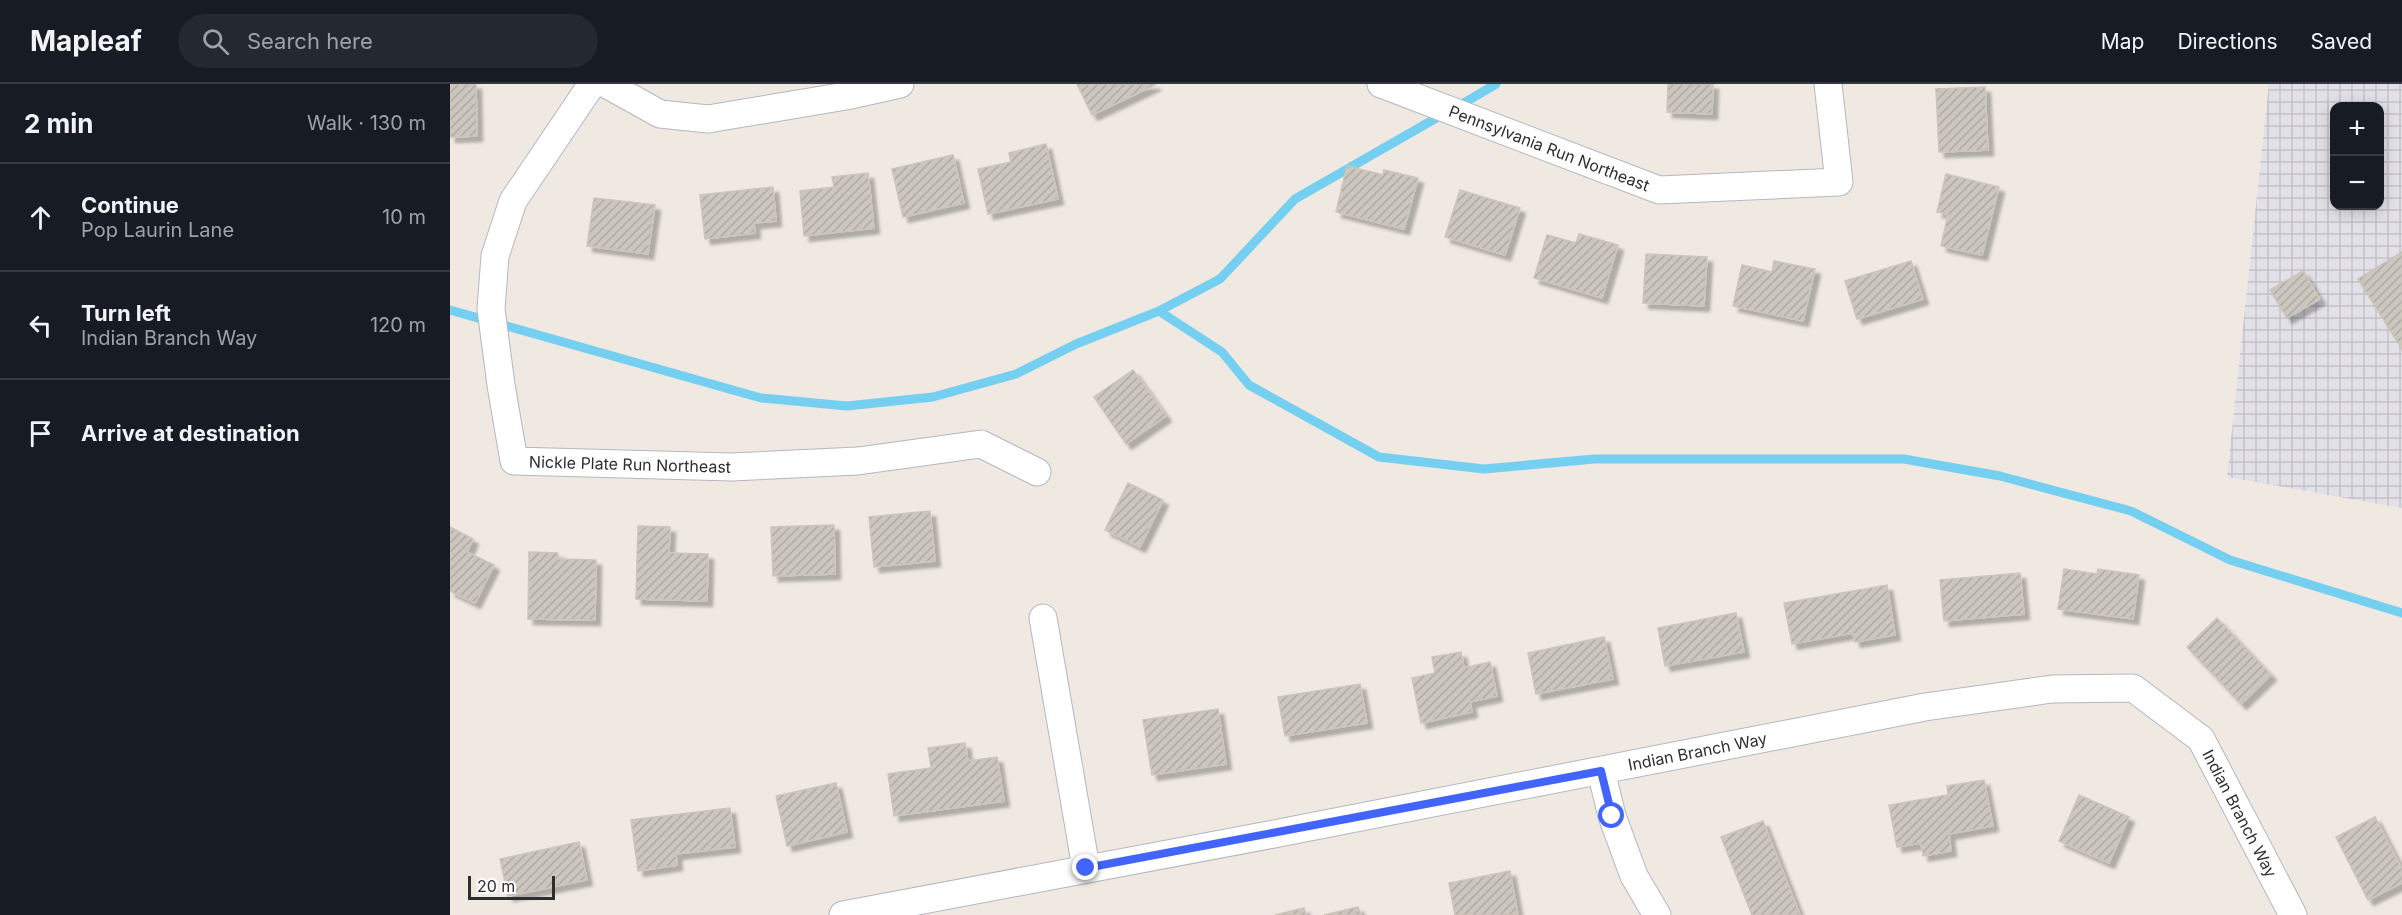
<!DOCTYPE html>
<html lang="en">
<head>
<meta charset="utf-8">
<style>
  body { margin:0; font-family:Inter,sans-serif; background:#242831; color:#f1f3f6 }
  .controls { position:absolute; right:18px; top:18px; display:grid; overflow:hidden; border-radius:12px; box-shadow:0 3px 15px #0003 }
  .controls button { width:54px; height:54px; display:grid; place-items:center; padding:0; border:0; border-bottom:2px solid #363941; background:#171b24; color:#f1f3f6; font:30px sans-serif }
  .scale { position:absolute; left:18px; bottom:15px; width:87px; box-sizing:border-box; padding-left:6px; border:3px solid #2e2e2e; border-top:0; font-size:16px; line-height:21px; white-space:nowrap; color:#2e2e2e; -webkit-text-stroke:4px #fff; paint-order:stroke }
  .stop { position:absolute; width:18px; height:18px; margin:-14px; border:4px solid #4264fb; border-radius:50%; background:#fff }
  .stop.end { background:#4264fb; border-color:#fff; box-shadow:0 2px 6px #0008 }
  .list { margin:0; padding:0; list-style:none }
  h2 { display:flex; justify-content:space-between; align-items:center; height:78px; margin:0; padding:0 24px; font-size:26px }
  h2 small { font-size:20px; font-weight:400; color:#9ea1a6 }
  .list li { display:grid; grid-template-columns:39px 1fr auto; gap:18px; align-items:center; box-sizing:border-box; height:108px; padding:0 24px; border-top:2px solid #363941 }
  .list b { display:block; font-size:22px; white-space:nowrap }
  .list p { margin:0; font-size:20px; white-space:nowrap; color:#9ea1a6 }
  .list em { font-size:20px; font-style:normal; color:#9ea1a6 }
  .icon { flex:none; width:33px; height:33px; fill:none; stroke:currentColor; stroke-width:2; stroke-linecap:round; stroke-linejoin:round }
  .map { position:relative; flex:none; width:1952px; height:831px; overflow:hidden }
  header { display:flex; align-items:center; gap:36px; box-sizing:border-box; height:84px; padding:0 30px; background:#171b24; border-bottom:2px solid #363941 }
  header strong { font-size:28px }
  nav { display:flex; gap:33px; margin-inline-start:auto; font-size:21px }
  .search { width:420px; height:54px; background:#242831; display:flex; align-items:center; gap:15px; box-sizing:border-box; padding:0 21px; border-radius:33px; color:#9ea1a6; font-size:22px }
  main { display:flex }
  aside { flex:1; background:#171b24 }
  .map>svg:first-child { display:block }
  .industrial { fill:url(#industrial-grid); fill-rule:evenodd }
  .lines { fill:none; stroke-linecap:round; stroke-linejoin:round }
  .stream { stroke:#75cff0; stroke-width:9 }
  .building { fill:url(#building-hatch); stroke:#cbc5ba; stroke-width:1.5; filter:url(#shadow) }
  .minor-casing { stroke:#b4b7c1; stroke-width:29 }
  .minor { stroke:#fff; stroke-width:27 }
  .route { stroke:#4264fb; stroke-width:8 }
  .labels { text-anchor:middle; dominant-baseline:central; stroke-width:5; stroke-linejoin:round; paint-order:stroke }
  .street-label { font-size:16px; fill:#2e2e2e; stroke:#fff }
</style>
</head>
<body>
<header>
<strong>Mapleaf</strong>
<div class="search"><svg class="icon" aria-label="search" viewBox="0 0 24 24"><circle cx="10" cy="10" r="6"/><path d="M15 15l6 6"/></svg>Search here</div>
<nav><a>Map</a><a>Directions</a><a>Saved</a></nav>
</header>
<main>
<aside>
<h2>2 min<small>Walk · 130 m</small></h2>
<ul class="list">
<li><svg class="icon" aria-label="ahead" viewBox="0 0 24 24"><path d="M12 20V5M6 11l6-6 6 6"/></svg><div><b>Continue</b><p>Pop Laurin Lane</p></div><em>10 m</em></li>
<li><svg class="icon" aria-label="left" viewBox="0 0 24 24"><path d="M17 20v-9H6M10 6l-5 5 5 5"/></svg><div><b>Turn left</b><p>Indian Branch Way</p></div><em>120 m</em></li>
<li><svg class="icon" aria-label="arrive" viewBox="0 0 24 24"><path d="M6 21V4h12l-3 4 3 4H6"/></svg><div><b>Arrive at destination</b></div></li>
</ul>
</aside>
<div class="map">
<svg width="1952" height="831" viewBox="0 0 1952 831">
  <defs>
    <pattern id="industrial-grid" width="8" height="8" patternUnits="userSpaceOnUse" patternTransform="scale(1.5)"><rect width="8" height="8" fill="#e3e1e8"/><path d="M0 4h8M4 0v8" fill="none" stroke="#c3c1c7"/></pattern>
    <pattern id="building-hatch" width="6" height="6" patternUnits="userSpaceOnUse" patternTransform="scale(1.5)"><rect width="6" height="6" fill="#cbc7bf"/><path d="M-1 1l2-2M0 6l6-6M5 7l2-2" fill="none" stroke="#afaba4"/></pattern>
    <filter id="shadow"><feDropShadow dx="5.5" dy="5.5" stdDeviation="1.5" flood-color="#0004"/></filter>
  </defs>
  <rect width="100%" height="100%" fill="#efe9e1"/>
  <path class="industrial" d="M1819,0H1952V424L1777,393ZM1884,22H1930V122H1884Z"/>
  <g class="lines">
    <path class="stream" d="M1007,23L1046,0
      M0,226L311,314L397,322L483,313L566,290L626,260L709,227L770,195L845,115L995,29
      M709,227L772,268L799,301L929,373L1034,385L1144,375H1454L1550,392L1681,427L1780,476L1952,529"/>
  </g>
  <path class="building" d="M0,0H26L27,52L0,53Z
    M627,0H704L705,1L642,31Z
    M1218,0H1263L1262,30L1217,28Z
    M1535,3L1538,66L1489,68L1486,5Z
    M596,60L608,115L538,130L528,85L561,78L559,69Z
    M503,71L514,119L453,133L442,85Z
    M897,82L933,91L934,86L968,94L954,145L886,128Z
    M418,89L424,144L354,152L350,107L384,103L382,93Z
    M1496,90L1549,103L1532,171L1491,162L1498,130L1487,128Z
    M323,103L326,137L304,139L305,149L255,155L250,111Z
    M1010,106L1070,124L1055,171L995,153Z
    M144,114L205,121L198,170L137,162Z
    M1129,150L1168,161L1152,214L1084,194L1097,151L1126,159Z
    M1952,168V265L1908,195Z
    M1196,170L1257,173L1254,222L1193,219Z
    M1324,177L1365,185L1353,237L1283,222L1292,181L1322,188Z
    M1461,177L1473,215L1407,235L1395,197Z
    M1853,187L1870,215L1837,234L1820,206Z
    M683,286L716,332L676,360L644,313Z
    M678,399L713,416L690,463L655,446Z
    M480,427L485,477L424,483L419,433Z
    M384,441L385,490L323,492L321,443Z
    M188,442L220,443L219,469L258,470L257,517L186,515Z
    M0,443L23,455L17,468L44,481L25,519L0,507Z
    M79,468L108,469V475L146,476L145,536L78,535Z
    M1614,485L1647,490L1648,485L1689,491L1683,535L1608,525Z
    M1570,489L1574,530L1494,537L1490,496Z
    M1437,501L1445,551L1405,558L1403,549L1342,560L1334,519Z
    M1286,529L1294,568L1215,582L1208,544Z
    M1767,534L1821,591L1791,620L1737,563Z
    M1154,553L1163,595L1086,610L1078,569Z
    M1011,568L1014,584L1040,578L1047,612L1020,618L1022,628L971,639L962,594L985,589L982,573Z
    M910,600L917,639L835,652L828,613Z
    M768,625L776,680L702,691L693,636Z
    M515,659L518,677L547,673L554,717L444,732L438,690L481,684L478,664Z
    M1534,696L1543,742L1499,750L1501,767L1473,772L1471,759L1447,763L1439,721L1498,711L1497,702Z
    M386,699L397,748L337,762L326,712Z
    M1629,711L1679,733L1659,779L1609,757Z
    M280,724L285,763L226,770L227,781L188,787L181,736Z
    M1925,733L1952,786V799L1918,816L1886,753Z
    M1313,737L1350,831H1302L1271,753Z
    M129,758L137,796L58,812L50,775Z
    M1060,787L1068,831H1005L999,799Z
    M908,823L911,831H874Z
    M854,824L856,831H825Z"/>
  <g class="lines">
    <defs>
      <g id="minor">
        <path id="s1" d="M142,0L63,117L45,172L41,225L51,301L64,377L282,383L408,377L531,360L587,388"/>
        <path d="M156,0L210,30L258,35L396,12L450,0"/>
        <path id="s2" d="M931,0L1209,106L1389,98L1378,0"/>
        <path d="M593,534L636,784"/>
        <path d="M1151,687L1162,732L1184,792L1207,831"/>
        <path id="s3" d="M393,831L824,750L1475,623L1602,605L1683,604L1751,655L1843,831"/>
      </g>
    </defs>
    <use href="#minor" class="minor-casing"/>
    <use href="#minor" class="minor"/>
  </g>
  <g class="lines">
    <path class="route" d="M636,784L1151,687L1162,732"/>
  </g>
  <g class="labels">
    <g class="street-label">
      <text stroke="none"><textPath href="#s2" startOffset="180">Pennsylvania Run Northeast</textPath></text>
      <text stroke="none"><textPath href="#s1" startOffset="522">Nickle Plate Run Northeast</textPath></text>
      <text stroke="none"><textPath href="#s3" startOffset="870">Indian Branch Way</textPath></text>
      <text stroke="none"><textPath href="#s3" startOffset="1480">Indian Branch Way</textPath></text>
    </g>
  </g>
</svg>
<div class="controls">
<button>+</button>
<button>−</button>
</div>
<div class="scale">20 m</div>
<div class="stop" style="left:1162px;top:732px"></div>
<div class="stop end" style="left:636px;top:784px"></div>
</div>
</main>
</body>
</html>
